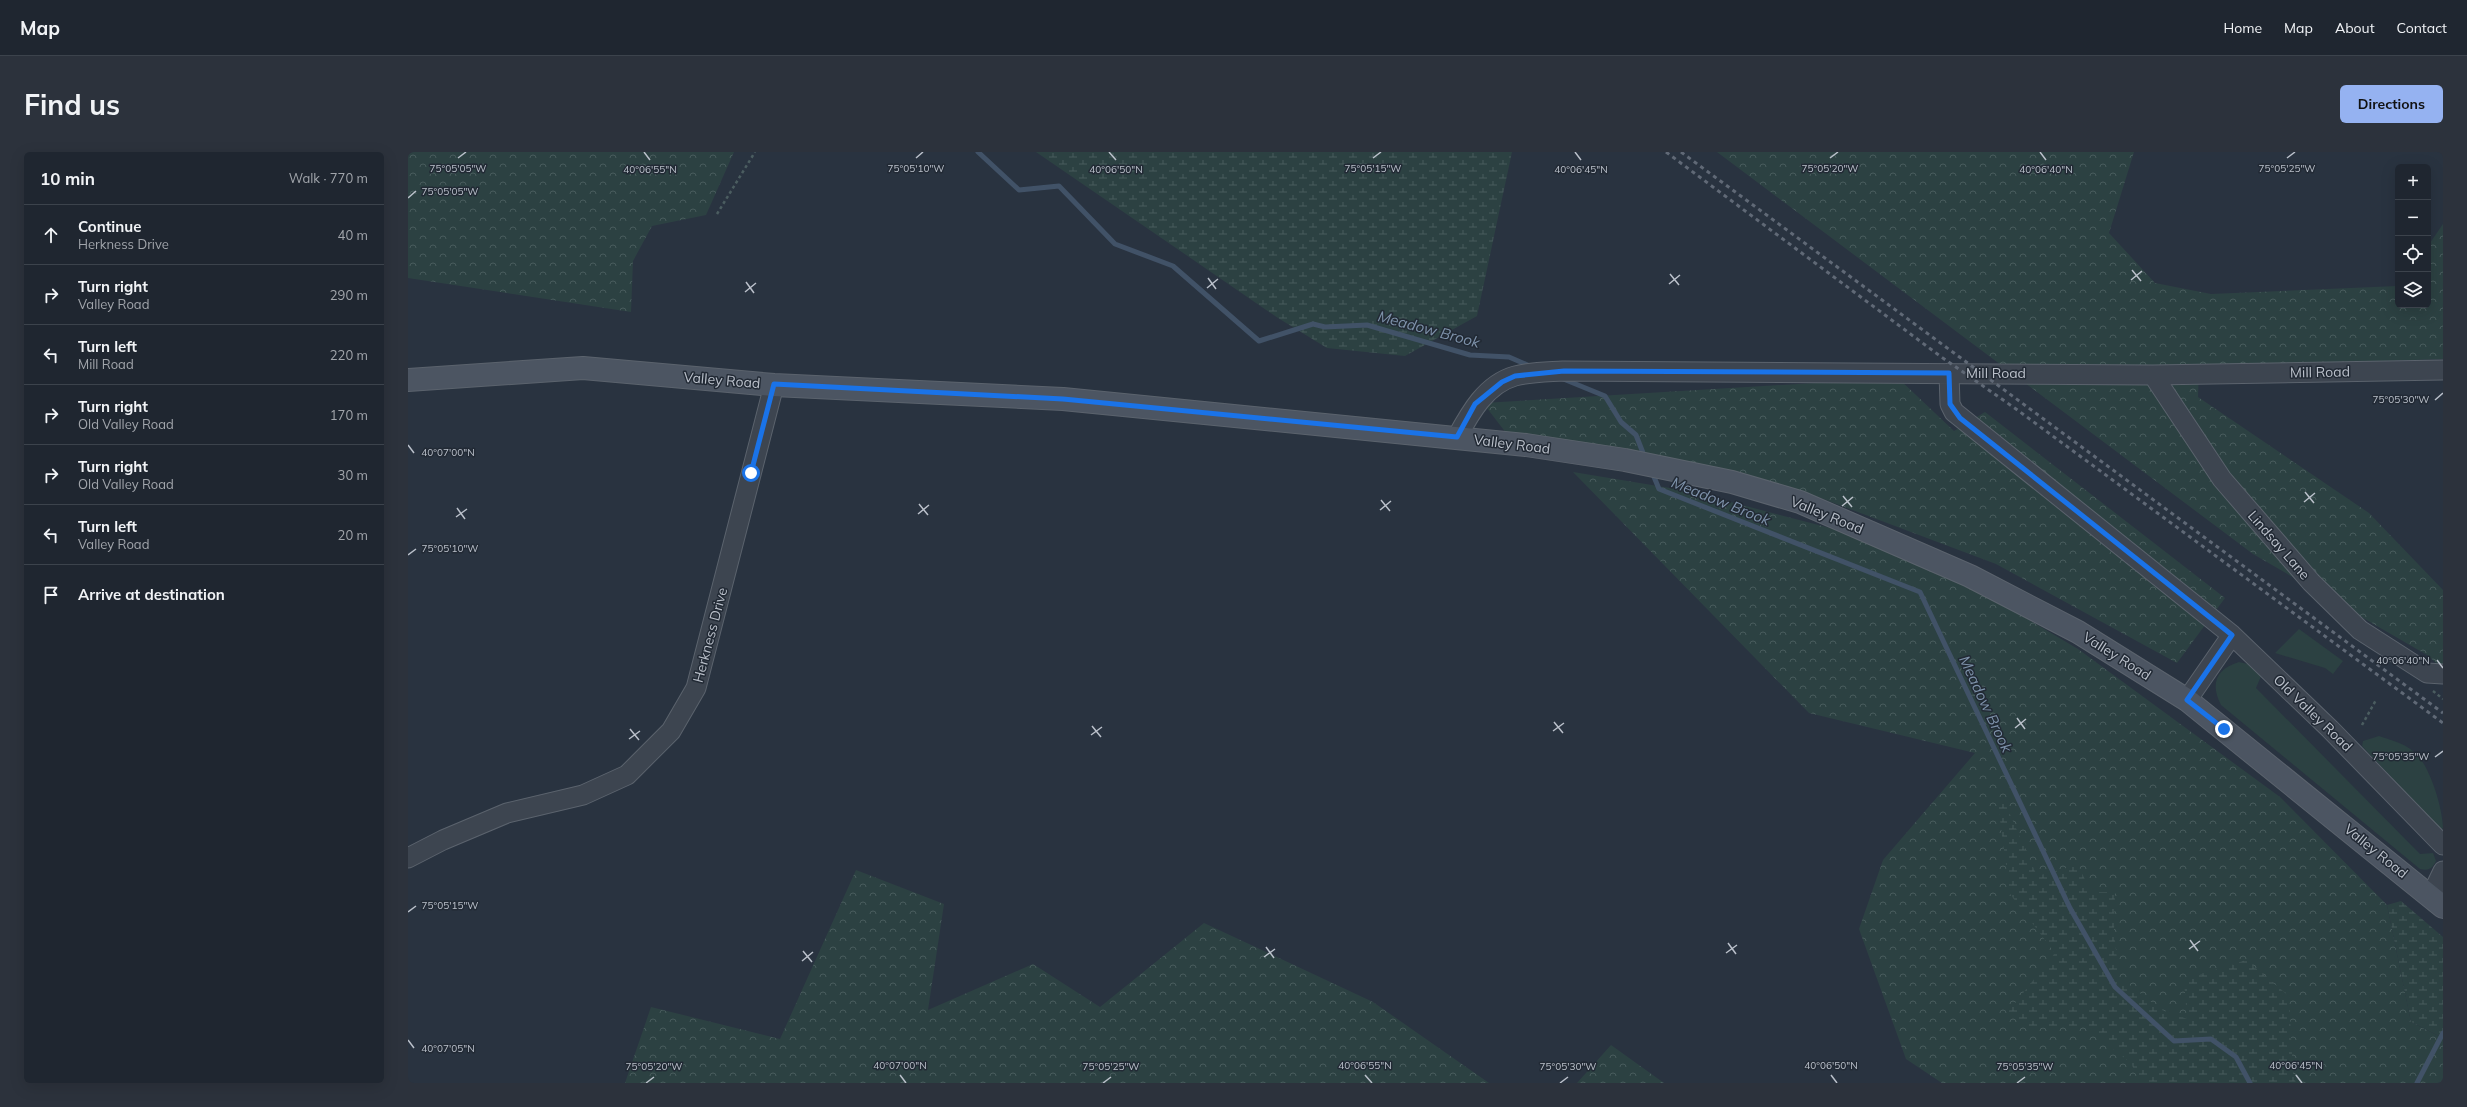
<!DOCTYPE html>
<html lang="en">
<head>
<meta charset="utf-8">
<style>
  body { margin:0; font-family:Mulish,sans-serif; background:#2c323c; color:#f1f3f6 }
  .controls { position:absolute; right:12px; top:12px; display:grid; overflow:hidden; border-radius:6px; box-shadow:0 4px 16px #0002 }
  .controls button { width:36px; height:36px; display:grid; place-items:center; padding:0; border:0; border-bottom:1px solid #3c434c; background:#1f2630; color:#f1f3f6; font:20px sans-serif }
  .stop { position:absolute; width:12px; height:12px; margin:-9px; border:3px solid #1a73e8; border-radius:50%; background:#fff }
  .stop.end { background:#1a73e8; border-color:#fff; box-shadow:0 1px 4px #0008 }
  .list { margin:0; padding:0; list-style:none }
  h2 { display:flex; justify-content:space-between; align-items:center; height:52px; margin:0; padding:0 16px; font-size:17px }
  h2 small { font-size:13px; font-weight:400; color:#a1a5ab }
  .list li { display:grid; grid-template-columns:26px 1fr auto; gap:12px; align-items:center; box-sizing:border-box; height:60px; padding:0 16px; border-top:1px solid #3c434c }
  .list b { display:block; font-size:15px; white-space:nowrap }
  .list p { margin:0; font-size:13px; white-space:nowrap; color:#a1a5ab }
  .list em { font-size:13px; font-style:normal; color:#a1a5ab }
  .icon { flex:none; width:22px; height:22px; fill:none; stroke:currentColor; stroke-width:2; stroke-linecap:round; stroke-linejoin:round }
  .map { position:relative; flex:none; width:2035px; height:931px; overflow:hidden; border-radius:6px }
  header { display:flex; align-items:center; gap:24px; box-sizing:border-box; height:56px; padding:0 20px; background:#1f2630; border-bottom:1px solid #3c434c }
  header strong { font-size:19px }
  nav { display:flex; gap:22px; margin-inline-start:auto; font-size:14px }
  .intro { display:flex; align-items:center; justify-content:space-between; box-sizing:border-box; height:96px; padding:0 24px }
  h1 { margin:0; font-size:28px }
  .button { padding:10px 18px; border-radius:6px; background:#95b2f1; color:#111; font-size:14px; font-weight:700 }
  main { display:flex; gap:24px; padding:0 24px }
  aside { flex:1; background:#1f2630; border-radius:6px; box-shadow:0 4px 16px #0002 }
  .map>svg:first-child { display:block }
  .grass { fill:#2c4142 }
  .forest { fill:url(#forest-crowns) }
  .wetland { fill:url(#wetland-marsh) }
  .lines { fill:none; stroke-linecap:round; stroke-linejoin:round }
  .stream { stroke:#415267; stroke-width:5 }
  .street-casing { stroke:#5b636d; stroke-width:21 }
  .secondary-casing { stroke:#5b636d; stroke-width:24 }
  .path { stroke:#4b5d60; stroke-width:2.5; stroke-dasharray:3 3; stroke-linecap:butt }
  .street { stroke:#3d4550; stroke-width:19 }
  .secondary { stroke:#4c5562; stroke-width:22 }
  .rail { stroke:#606976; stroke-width:3; stroke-dasharray:4 4; stroke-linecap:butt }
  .route { stroke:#1a73e8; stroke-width:5 }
  .ticks { fill:none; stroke:#bac0ca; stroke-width:1.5 }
  .labels { text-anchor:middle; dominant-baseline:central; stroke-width:3; stroke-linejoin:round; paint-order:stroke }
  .street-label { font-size:14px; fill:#bac0ca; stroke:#222a35 }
  .water-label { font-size:15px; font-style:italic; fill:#7e92aa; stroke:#222a35 }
  .ticks-label { font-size:10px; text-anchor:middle; fill:#bac0ca; stroke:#222a35; stroke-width:3; stroke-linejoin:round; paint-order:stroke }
</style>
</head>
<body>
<header>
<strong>Map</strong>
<nav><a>Home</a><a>Map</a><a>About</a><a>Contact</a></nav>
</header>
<div class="intro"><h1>Find us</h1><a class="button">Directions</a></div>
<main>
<aside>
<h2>10 min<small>Walk · 770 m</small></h2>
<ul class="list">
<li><svg class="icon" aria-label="ahead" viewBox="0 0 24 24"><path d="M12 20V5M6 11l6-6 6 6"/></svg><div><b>Continue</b><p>Herkness Drive</p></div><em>40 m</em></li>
<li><svg class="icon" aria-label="right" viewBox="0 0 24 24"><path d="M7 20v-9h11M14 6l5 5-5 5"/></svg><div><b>Turn right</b><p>Valley Road</p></div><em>290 m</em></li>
<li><svg class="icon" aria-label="left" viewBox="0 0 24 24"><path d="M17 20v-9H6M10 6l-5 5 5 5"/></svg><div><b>Turn left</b><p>Mill Road</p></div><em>220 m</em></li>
<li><svg class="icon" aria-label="right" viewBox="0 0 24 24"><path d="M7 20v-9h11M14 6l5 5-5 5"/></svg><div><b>Turn right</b><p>Old Valley Road</p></div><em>170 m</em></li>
<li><svg class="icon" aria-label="right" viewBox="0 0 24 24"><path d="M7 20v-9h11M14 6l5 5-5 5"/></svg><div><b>Turn right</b><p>Old Valley Road</p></div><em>30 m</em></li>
<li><svg class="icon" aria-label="left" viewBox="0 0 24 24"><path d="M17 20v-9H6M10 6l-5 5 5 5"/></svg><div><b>Turn left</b><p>Valley Road</p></div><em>20 m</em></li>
<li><svg class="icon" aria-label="arrive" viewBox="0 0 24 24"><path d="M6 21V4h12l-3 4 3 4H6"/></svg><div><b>Arrive at destination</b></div></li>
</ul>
</aside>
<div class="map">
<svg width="2035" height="931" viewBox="0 0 2035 931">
  <defs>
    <pattern id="forest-crowns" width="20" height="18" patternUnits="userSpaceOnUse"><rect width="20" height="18" fill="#2c4142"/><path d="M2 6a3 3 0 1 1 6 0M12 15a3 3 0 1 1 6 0" fill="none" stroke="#485b5c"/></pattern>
    <pattern id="wetland-marsh" width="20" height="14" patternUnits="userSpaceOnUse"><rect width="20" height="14" fill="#2c4142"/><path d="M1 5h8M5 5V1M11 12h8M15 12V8" fill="none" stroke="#485b5c"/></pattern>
  </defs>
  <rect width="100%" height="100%" fill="#293340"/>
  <path class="grass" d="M1891,477L1935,509L1925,522L1917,516L1867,501Z
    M1831,510L1844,513L1854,522L1848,536L2012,702L2025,701L2028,709C2024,717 2020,719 2012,717L1813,553C1802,532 1808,517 1831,510Z
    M1971,584C1983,588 1995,591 2005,599C2021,610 2035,657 2035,676L2033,678L1954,594L1955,589Z"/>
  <path class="forest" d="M0,0H326L298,63L244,74L225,109L223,160L0,126Z
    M1309,0H1726L1701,81L1747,131L1803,142L1990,134V153H2020V94L2035,72V207L1791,215L1790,245L1961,361L2035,438V517L2019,503L1845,402Z
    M1490,226L1546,279L1577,260L1817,446L1769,511L1588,412L1386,336L1102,286L1075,251Z
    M1165,320L1280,339L1422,376L1574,440L1670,497L1872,645L1979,753L2003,870L2035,886V931H1534L1498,907L1451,777L1475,708L1567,601L1401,561Z
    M448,718L536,752L520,858L625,812L692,855L796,771L965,850L1081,931H217L243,855L372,887Z
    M1203,893L1256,931H1169Z"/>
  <path class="wetland" d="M628,0H1104L1069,164L997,204L919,196L870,166Z
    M1597,651L1629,724L1670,713L1683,740H1707L1706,780L1711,825L1754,858L1779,867L1776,828L1838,808L1881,844L1885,922L1888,931H1732L1723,911L1676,874L1619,876L1600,860L1647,801L1602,742L1590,653Z
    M1993,749L2035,785V886L2003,870L1979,753Z"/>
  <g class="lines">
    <path class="stream" d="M570,0L611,38L651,34L707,92L765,114L851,189L905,172L917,175L959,173L1062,203L1101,205L1124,215
      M1153,226L1197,244L1213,270L1228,283L1237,306
      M1244,320L1251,337L1512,440L1662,756L1707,835L1766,889L1803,887L1828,905L1842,931
      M2009,931L2035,881"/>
    <defs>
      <path id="street" d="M1541,221L1542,252L1546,260L1824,483L1922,577L2035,693
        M1745,223L1814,327L1903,430L1952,478L2019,521L2035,522
        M1049,285C1062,261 1078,232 1107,224C1122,220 1140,220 1155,219L1745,223L2035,218
        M1779,548L1824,483
        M0,706L35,688L99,661L175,643L219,623L263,579L288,536L366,233
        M2023,744L2035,719"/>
      <path id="secondary" d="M0,228L175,216L366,233L655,247L1118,293L1217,308L1324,330L1392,350L1562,424L1670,480L1779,548L2035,755"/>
    </defs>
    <use href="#street" class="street-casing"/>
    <use href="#secondary" class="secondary-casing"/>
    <path class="path" d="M309,62L347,0
      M2025,539L2035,547
      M1954,573L1968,548"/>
    <use href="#street" class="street"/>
    <use href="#secondary" class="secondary"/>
    <path class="rail" d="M1258,0L1532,204L1608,257L2035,571
      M1273,0L2035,561"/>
  </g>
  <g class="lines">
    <path class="route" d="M343,321L366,232L655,247L1049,285L1067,252L1094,230L1107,224L1156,219L1541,221L1542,252L1552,266L1824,483L1779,548L1816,577"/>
  </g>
  <path class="ticks" d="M236,0L242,8M701,0L708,8M1167,0L1173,8M1632,0L1638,8M50,6L58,0M508,6L515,0M965,6L973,0M1422,6L1430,0M1879,6L1887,0M0,46L8,39M1724,118L1733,129M1262,122L1271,133M800,126L808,137M1723,128L1734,119M338,130L346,141M1261,132L1272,123M799,136L810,127M337,140L348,131M2027,248L2035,241M0,293L6,301M1897,340L1906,351M1435,344L1444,355M973,348L982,359M1896,350L1907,341M511,352L520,363M1434,354L1445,345M49,356L57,367M972,358L983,349M510,362L521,353M48,365L59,357M0,403L8,397M2029,508L2035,516M1609,566L1617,577M1146,570L1155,581M684,574L693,585M1607,576L1618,567M222,577L231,588M1145,579L1156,571M683,583L694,575M221,587L232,579M2027,605L2035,599M0,760L8,754M1782,788L1790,799M1320,791L1328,802M858,795L866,806M1781,797L1792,789M395,799L404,810M1318,801L1329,793M856,805L867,797M394,809L405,800M0,888L6,896M492,923L498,931M957,923L964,931M1423,923L1429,931M1888,923L1894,931M238,931L246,925M695,931L703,925M1152,931L1160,925M1609,931L1617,925"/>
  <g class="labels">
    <g class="street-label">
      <text transform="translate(1912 220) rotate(-1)">Mill Road</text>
      <text x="1588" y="221">Mill Road</text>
      <text transform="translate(314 228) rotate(5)">Valley Road</text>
      <text transform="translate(1104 292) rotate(7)">Valley Road</text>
      <text transform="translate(1419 363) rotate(22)">Valley Road</text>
      <text transform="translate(1871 393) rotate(49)">Lindsay Lane</text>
      <text transform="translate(302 483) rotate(-75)">Herkness Drive</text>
      <text transform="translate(1709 504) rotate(32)">Valley Road</text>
      <text transform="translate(1905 561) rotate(44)">Old Valley Road</text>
      <text transform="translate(1968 699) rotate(39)">Valley Road</text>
    </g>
    <g class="water-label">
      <text transform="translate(1021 177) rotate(15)">Meadow Brook</text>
      <text transform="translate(1313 349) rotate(22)">Meadow Brook</text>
      <text transform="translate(1578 552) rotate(65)">Meadow Brook</text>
    </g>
  </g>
  <g class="ticks-label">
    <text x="50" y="20">75°05'05"W</text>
    <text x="508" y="20">75°05'10"W</text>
    <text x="965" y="20">75°05'15"W</text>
    <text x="1879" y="20">75°05'25"W</text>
    <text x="1422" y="20">75°05'20"W</text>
    <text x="242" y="21">40°06'55"N</text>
    <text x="708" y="21">40°06'50"N</text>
    <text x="1173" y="21">40°06'45"N</text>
    <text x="1638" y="21">40°06'40"N</text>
    <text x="42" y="43">75°05'05"W</text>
    <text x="1993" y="251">75°05'30"W</text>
    <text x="40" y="304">40°07'00"N</text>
    <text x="42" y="400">75°05'10"W</text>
    <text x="1995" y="512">40°06'40"N</text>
    <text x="1993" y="608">75°05'35"W</text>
    <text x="42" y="757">75°05'15"W</text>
    <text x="40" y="900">40°07'05"N</text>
    <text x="492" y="917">40°07'00"N</text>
    <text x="957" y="917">40°06'55"N</text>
    <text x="1423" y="917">40°06'50"N</text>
    <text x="1888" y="917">40°06'45"N</text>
    <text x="246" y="918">75°05'20"W</text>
    <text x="703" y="918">75°05'25"W</text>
    <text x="1160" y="918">75°05'30"W</text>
    <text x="1617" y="918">75°05'35"W</text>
  </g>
</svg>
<div class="controls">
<button>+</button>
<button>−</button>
<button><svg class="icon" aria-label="locate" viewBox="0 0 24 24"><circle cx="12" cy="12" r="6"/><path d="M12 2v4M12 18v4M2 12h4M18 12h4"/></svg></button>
<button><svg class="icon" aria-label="layers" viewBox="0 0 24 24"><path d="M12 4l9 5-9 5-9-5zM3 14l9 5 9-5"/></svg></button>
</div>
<div class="stop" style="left:343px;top:321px"></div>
<div class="stop end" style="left:1816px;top:577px"></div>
</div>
</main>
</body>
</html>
